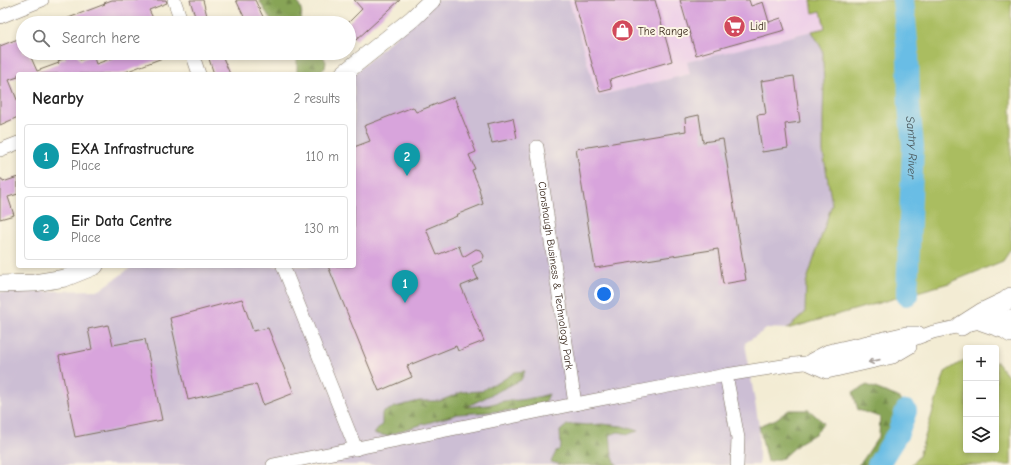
<!DOCTYPE html>
<html lang="en">
<head>
<meta charset="utf-8">
<style>
  body { margin:0; font-family:"Comic Neue",sans-serif; background:#f2f2f2; color:#222 }
  .controls { position:absolute; right:12px; bottom:12px; display:grid; overflow:hidden; border-radius:4px; box-shadow:0 2px 6px #0003 }
  .controls button { width:36px; height:36px; display:grid; place-items:center; padding:0; border:0; border-bottom:1px solid #e0e0e0; background:#fff; color:#222; font:20px sans-serif }
  .you { position:absolute; left:604px; top:294px; width:14px; height:14px; margin:-10px; border:3px solid #fff; border-radius:50%; background:#1a73e8; box-shadow:0 0 0 6px #1a73e833 }
  .badge { display:grid; place-items:center; width:26px; height:26px; border-radius:50%; background:#0f766e; color:#fff; font-size:13px; font-weight:700 }
  .pin { position:absolute; translate:-50% -33px; filter:drop-shadow(0 1px 2px #0008) }
  .pin::after { content:''; position:absolute; top:21px; width:14px; height:12px; background:inherit; clip-path:polygon(0 0,100% 0,50% 100%) }
  .list { margin:0; padding:0; list-style:none }
  h2 { display:flex; justify-content:space-between; align-items:center; height:52px; margin:0; padding:0 16px; font-size:17px }
  h2 small { font-size:13px; font-weight:400; color:#767676 }
  .list li { display:grid; grid-template-columns:26px 1fr auto; gap:12px; align-items:center; box-sizing:border-box; height:64px; margin:0 8px 8px; padding:0 8px; border:1px solid #e0e0e0; border-radius:4px }
  .list b { display:block; font-size:15px; white-space:nowrap }
  .list p { margin:0; font-size:13px; white-space:nowrap; color:#767676 }
  .list em { font-size:13px; font-style:normal; color:#767676 }
  .icon { flex:none; width:22px; height:22px; fill:none; stroke:currentColor; stroke-width:2; stroke-linecap:round; stroke-linejoin:round }
  .map { position:relative; flex:none; width:1011px; height:465px; overflow:hidden }
  .search { position:absolute; background:#fff; box-shadow:0 2px 6px #0003; left:16px; top:16px; width:340px; height:44px; display:flex; align-items:center; gap:10px; box-sizing:border-box; padding:0 14px; border-radius:22px; color:#767676; font-size:15px }
  .panel { position:absolute; background:#fff; box-shadow:0 2px 6px #0003; left:16px; top:72px; width:340px; height:196px; border-radius:4px }
  .map>svg:first-child { display:block }
  .built { fill:#eed0e8 }
  .industrial { fill:#ccbed4 }
  .forest { fill:url(#forest-firs); stroke:#61673a }
  .park { fill:#aabd61; stroke:#727440 }
  .lines { fill:none; stroke-linecap:round; stroke-linejoin:round }
  .river { stroke:#69bde5; stroke-width:22 }
  .building { fill:#d8a4dc }
  .minor-casing { stroke:#7b6e5e; stroke-width:14 }
  .tertiary-casing { stroke:#7b6e5e; stroke-width:18 }
  .secondary-casing { stroke:#7b6e5e; stroke-width:20 }
  .minor { stroke:#fff; stroke-width:13 }
  .tertiary { stroke:#fff; stroke-width:17 }
  .secondary { stroke:#fff; stroke-width:19 }
  .oneway { stroke:#a79f9a }
  .labels { text-anchor:middle; dominant-baseline:central; stroke-width:4; stroke-linejoin:round; paint-order:stroke }
  .poi-label { font-size:11px; fill:#3b2a1e; stroke:#fcf5e5; text-anchor:start }
  .street-label { font-size:11px; fill:#3b2a1e; stroke:#fcf5e5 }
  .water-label { font-size:12px; font-style:italic; fill:#49565a; stroke:#fcf5e5 }
</style>
</head>
<body>
<div class="map">
<svg width="1011" height="465" viewBox="0 0 1011 465">
  <defs>
    <pattern id="forest-firs" width="22" height="20" patternUnits="userSpaceOnUse"><rect width="22" height="20" fill="#87a457"/><path d="M5 1l3.5 6h-7zM16 11l3.5 6h-7z" fill="#708647"/></pattern>
  </defs>
  <rect width="100%" height="100%" fill="#fcf5e5"/>
  <filter id="ink" filterUnits="userSpaceOnUse"><feTurbulence type="fractalNoise" baseFrequency=".025" numOctaves="2"/><feDisplacementMap in="SourceGraphic" scale="8" xChannelSelector="R" yChannelSelector="G"/><feConvolveMatrix kernelMatrix="1 2 1 2 8 2 1 2 1" color-interpolation-filters="sRGB"/></filter>
  <filter id="wash" filterUnits="userSpaceOnUse"><feTurbulence type="fractalNoise" baseFrequency=".012" numOctaves="4" result="noise"/><feDisplacementMap in="SourceGraphic" scale="16" xChannelSelector="R" yChannelSelector="G"/><feGaussianBlur stdDeviation="0.9" result="paint"/><feColorMatrix in="noise" values="0 0 0 0 0 0 0 0 0 0 0 0 0 0 0 0 0 1.4 0 .05"/><feComposite in="paint" operator="in"/></filter>
  <g filter="url(#wash)">
    <rect width="100%" height="100%" fill="#f3ecd4"/>
    <path class="built" d="M569,0H811L813,13L821,11L825,28L688,62L690,74L597,96Z"/>
    <path class="industrial" d="M436,0H569L597,96L690,74L687,62L812,31L823,51V63L824,85L823,118V152L832,204L805,313L787,329L768,328L745,343L759,426V465H0V292L100,290L133,266H354V74Z"/>
    <path class="forest" d="M259,0H296C302,8 303,14 300,23H271L270,18L264,9Z
      M290,53H322L326,62L325,68L317,74H299L297,73V59Z
      M525,371L521,380L466,407L487,405L504,401L520,400L538,397L549,394L546,401L532,409L458,414L403,430L388,436L374,434L382,424V413L395,407L419,401H440L462,392L482,391L490,385L498,383L515,372Z
      M867,385L898,397L908,413L901,445L881,460L878,465H858L863,460L879,436L880,417L858,410L853,392Z
      M789,410H809L824,423L815,434L801,442L783,458L767,462L759,426L776,419Z
      M575,424L587,425L602,424L622,426L638,431L629,434L618,432L610,435C612,446 610,456 617,465H562L551,462L556,452L561,447L560,431L567,425Z"/>
    <path class="park" d="M811,0H1011V249L1003,261L949,283L787,329L805,313L806,283L832,204L823,152V118L824,85L823,63V51L812,31L825,28L821,11L813,13Z
      M966,359V450H996V361L1011,380V465H911L919,456L945,372Z"/>
    <g class="lines">
      <g class="river">
        <path id="s1" d="M903,0L908,51L909,106L913,146L907,295"/>
        <path d="M878,465L898,433L906,411"/>
      </g>
    </g>
    <g id="blocks">
      <path class="building" d="M112,0H166L167,3L149,10L154,20L147,23H58V22L105,4L104,3Z
        M190,0H203L208,20L197,23Z
        M236,0H255L266,23H247Z
        M354,0H400L356,40L349,33V22L362,9Z
        M574,0H655L672,61L610,79L612,89L600,92Z
        M680,0H749L751,6L763,2L769,22L781,18L785,30L696,55Z
        M23,37V53H29L37,71L59,63L58,61L66,58L64,53H76L80,60L93,55L96,64L127,53H173V54L120,74H18V77L9,80L18,102V117L0,125V46Z
        M207,53H221L230,74H214Z
        M794,76L800,122L785,124L788,148L762,152L757,115L766,114L761,81Z
        M454,97L476,152L469,155L475,169L472,170L480,189L479,190L483,204L456,215L457,216L426,229L437,255L459,246L463,257L476,249L480,250L483,254L484,256L482,261L472,266L478,279L461,286L484,341L458,351L456,346L407,366L412,377L379,391L328,266H354V147L370,141L364,126L413,107L416,112Z
        M699,115L703,142L723,139L746,280L723,284L718,249L595,268L576,149L686,131L685,118Z
        M513,118L517,138L492,143L487,124Z
        M18,177V194L8,197L14,215L0,219V179H2L3,182Z
        M242,299L253,331L268,328L294,393L263,405L256,384L188,400L170,318Z
        M108,325L113,345L145,339L162,420L75,437L59,356L92,349L88,329Z"/>
    </g>
  </g>
  <g filter="url(#ink)">
    <use href="#blocks" fill-opacity="0" stroke="#7b6e5e" stroke-width="1"/>
    <g class="lines">
      <defs>
        <g id="minor">
          <path d="M174,0L182,23"/>
          <path d="M0,17L42,0"/>
          <path d="M192,53L199,74"/>
          <path id="s2" d="M537,147L575,404"/>
          <path d="M0,150L18,143"/>
          <path d="M283,266L356,449"/>
          <path d="M811,360L828,351L906,333H919"/>
          <path d="M807,363L827,372L893,357L910,347"/>
          <path d="M726,375L738,438L737,465"/>
          <path d="M273,465L575,404L726,375L795,364L825,361L890,348L933,332L961,326L1011,316"/>
        </g>
        <path id="tertiary" d="M343,74L412,19L432,0
          M0,284L34,283L65,278L95,266"/>
        <path id="secondary" d="M982,321L1005,329L1011,333
          M961,326L983,312L1006,301L1011,297"/>
      </defs>
      <use href="#minor" class="minor-casing"/>
      <use href="#tertiary" class="tertiary-casing"/>
      <use href="#secondary" class="secondary-casing"/>
      <use href="#minor" class="minor"/>
      <use href="#tertiary" class="tertiary"/>
      <use href="#secondary" class="secondary"/>
    </g>
    <defs><path id="oneway-shaft" d="M-6 0H5M1.5-3L5.5 0L1.5 3" fill="none" stroke-width="1.6" stroke-linecap="round" stroke-linejoin="round"/></defs>
    <use class="oneway" href="#oneway-shaft" transform="translate(874 361) rotate(167)"/>
  </g>
  <defs>
    <symbol id="supermarket-disc" viewBox="-11 -11 22 22"><circle r="9.5" fill="#d1495b" stroke="#fcf5e5"/><path d="M-6-5.5h2.5l.6 2H6L4.5 2H-2.5L-4.4-4H-6ZM-1.5 3.2a1.3 1.3 0 1 0 .1 0ZM3 3.2a1.3 1.3 0 1 0 .1 0Z" fill="#fff"/></symbol>
    <symbol id="shop-disc" viewBox="-11 -11 22 22"><circle r="9.5" fill="#d1495b" stroke="#fcf5e5"/><path d="M-5-2.5h2.3a2.7 3.5 0 0 1 5.4 0H5L5.5 6h-11ZM-1.5-2.5h3a1.5 2.3 0 0 0-3 0Z" fill="#fff"/></symbol>
  </defs>
  <g fill-rule="evenodd">
    <use href="#supermarket-disc" x="722" y="14" width="25" height="25"/>
    <use href="#shop-disc" x="610" y="18" width="25" height="25"/>
  </g>
  <g class="labels">
    <g class="poi-label">
      <text x="750" y="26">Lidl</text>
      <text x="638" y="31">The Range</text>
    </g>
    <g class="street-label">
      <text stroke="none"><textPath href="#s2" startOffset="130">Clonshaugh Business &amp; Technology Park</textPath></text>
    </g>
    <g class="water-label">
      <text stroke="none"><textPath href="#s1" startOffset="148">Santry River</textPath></text>
    </g>
  </g>
</svg>
<div class="controls">
<button>+</button>
<button>−</button>
<button><svg class="icon" aria-label="layers" viewBox="0 0 24 24"><path d="M12 4l9 5-9 5-9-5zM3 14l9 5 9-5"/></svg></button>
</div>
<div class="you"></div>
<div class="pin badge" style="left:405px;top:303px;background:#0f9aa8">1</div>
<div class="pin badge" style="left:407px;top:176px;background:#0f9aa8">2</div>
<div class="search"><svg class="icon" aria-label="search" viewBox="0 0 24 24"><circle cx="10" cy="10" r="6"/><path d="M15 15l6 6"/></svg>Search here</div>
<section class="panel">
<h2>Nearby<small>2 results</small></h2>
<ul class="list">
<li><span class="badge" style="background:#0f9aa8">1</span><div><b>EXA Infrastructure</b><p>Place</p></div><em>110 m</em></li>
<li><span class="badge" style="background:#0f9aa8">2</span><div><b>Eir Data Centre</b><p>Place</p></div><em>130 m</em></li>
</ul>
</section>
</div>
</body>
</html>
